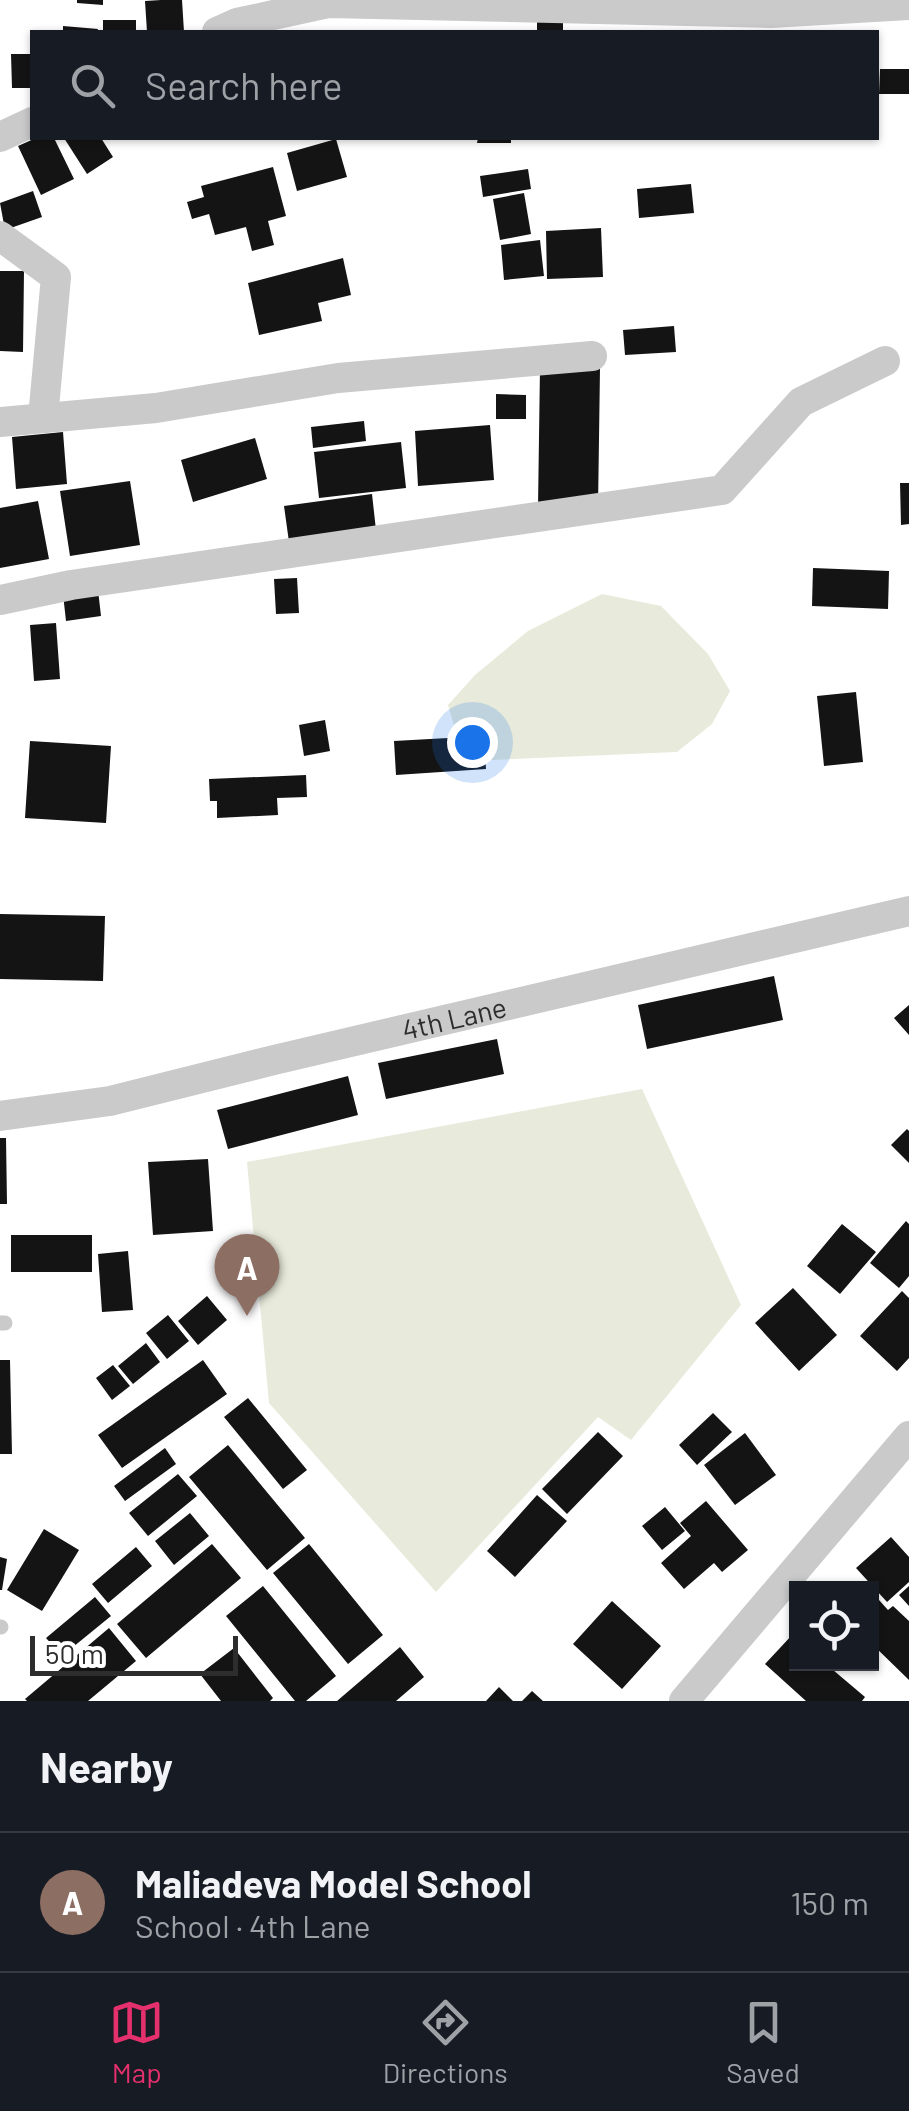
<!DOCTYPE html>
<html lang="en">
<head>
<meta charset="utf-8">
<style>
  body { margin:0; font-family:Barlow,sans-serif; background:#242831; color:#f1f3f6 }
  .controls { position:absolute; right:30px; bottom:30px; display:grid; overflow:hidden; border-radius:0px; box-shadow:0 2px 8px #0004 }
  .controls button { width:90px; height:90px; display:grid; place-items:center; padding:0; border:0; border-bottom:2px solid #363941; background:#171b24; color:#f1f3f6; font:50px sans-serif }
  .scale { position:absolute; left:30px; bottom:25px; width:208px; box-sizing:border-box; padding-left:10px; border:5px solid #2d2d2d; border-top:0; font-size:28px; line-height:35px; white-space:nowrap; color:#2d2d2d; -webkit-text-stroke:8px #fff; paint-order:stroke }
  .you { position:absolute; left:472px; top:742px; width:35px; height:35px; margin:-25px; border:8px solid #fff; border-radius:50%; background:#1a73e8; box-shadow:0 0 0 15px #1a73e833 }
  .badge { display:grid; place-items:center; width:65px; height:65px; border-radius:50%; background:#e4306c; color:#fff; font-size:32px; font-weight:700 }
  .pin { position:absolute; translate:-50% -82px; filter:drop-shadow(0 2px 5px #0008) }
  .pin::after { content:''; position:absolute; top:52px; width:35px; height:30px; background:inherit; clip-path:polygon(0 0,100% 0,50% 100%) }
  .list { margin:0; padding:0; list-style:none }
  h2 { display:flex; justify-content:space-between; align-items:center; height:130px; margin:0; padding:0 40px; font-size:42px }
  h2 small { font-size:32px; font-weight:400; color:#9ea1a6 }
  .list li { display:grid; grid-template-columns:65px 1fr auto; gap:30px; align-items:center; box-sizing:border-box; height:140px; padding:0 40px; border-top:2px solid #363941 }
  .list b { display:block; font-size:38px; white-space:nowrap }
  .list p { margin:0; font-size:32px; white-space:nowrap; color:#9ea1a6 }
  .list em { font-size:32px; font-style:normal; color:#9ea1a6 }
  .icon { flex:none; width:55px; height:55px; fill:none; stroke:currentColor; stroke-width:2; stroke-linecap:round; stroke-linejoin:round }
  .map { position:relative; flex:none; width:909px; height:1701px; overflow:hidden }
  .search { position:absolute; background:#171b24; box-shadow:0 2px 8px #0004; left:30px; right:30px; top:30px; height:110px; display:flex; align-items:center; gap:25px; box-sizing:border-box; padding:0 35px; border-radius:0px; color:#9ea1a6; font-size:38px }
  .sheet { height:270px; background:#171b24 }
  nav { display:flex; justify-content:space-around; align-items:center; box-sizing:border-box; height:140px; border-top:2px solid #363941; background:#171b24; font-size:28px; color:#9ea1a6 }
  nav a { display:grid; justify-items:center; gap:5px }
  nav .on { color:#e4306c }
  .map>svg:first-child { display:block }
  .green { fill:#e8ebdb }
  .building { fill:#141414 }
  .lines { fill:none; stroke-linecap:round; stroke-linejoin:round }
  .lane { stroke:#cacaca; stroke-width:15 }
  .street { stroke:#cacaca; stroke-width:30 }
  .labels { text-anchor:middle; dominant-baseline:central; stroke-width:10; stroke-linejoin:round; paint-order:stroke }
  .street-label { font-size:28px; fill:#2d2d2d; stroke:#fff }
</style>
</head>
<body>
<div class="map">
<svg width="909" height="1701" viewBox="0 0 909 1701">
  <rect width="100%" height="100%" fill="#fff"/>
  <path class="green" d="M602,594L661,606L708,654L730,691L712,724L677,752L492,760L459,742L448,705L475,675L528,631Z
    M642,1089L741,1305L631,1440L598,1417L436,1592L269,1403L247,1162Z"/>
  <path class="building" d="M77,0H103V5L77,3Z
    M161,0H182L184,32H147L145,1Z
    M537,15H563V32H537Z
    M103,20H136V32H103Z
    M63,26L98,29L97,32H63Z
    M11,54H32V88H12Z
    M880,69H909V94H879Z
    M36,138H54L74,179L41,195L18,146Z
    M64,138H101L113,157L87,174Z
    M478,138H511V143H477Z
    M336,139L347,177L297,191L287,153Z
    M273,167L286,216L268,221L274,245L252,251L246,227L215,235L209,214L192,219L187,202L204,197L201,186Z
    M528,169L531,189L483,197L480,176Z
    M691,184L694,213L639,218L637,189Z
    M33,191L42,217L5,230L0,203Z
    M524,193L531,234L500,240L493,199Z
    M601,228L603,277L547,279L546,231Z
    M540,240L544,276L504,280L501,245Z
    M343,258L351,295L318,303L322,321L259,335L248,283Z
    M0,271H24L23,352L0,351Z
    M674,326L676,352L625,355L623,330Z
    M540,367L600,368L598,508L538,507Z
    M496,394L526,395V419H496Z
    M364,421L366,441L313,448L311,427Z
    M490,425L494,480L418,486L415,431Z
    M63,432L67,484L16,489L12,437Z
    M255,438L267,479L193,502L181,460Z
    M401,442L406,488L319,498L314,452Z
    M130,481L140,545L70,556L60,491Z
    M900,483H909V524L901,525Z
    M372,494L376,530L289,542L284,506Z
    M38,501L49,559L0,568V508Z
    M813,568L889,571L888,609L812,606Z
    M297,578L299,613L276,614L274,579Z
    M98,590L101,616L66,621L63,594Z
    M56,623L60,679L34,681L30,625Z
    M856,692L863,762L824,766L817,696Z
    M325,720L330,751L304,756L299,725Z
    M484,736L486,769L396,775L394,741Z
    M30,741L111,746L106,823L25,818Z
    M306,775L307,797L277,798L278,815L217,818V801H210L209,779Z
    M0,914L105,916L103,981L0,979Z
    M774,976L783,1020L647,1049L638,1005Z
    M909,1005V1035L894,1018Z
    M497,1039L504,1074L386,1099L378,1063Z
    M348,1076L358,1115L228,1149L217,1110Z
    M907,1129L909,1131V1163L891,1145Z
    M0,1138H6L7,1204H0Z
    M208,1159L213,1231L153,1235L148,1162Z
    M906,1221L909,1224V1276L899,1288L870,1263Z
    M842,1224L876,1252L840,1294L807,1266Z
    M11,1235H92V1272H11Z
    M128,1251L133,1310L102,1312L98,1254Z
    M793,1288L837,1335L799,1371L755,1323Z
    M902,1291L909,1298V1358L897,1371L860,1336Z
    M207,1296L227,1320L198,1345L178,1321Z
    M168,1315L189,1341L167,1359L146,1333Z
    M146,1343L160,1362L133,1384L118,1366Z
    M0,1360H10L12,1454H0Z
    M203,1360L227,1394L122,1468L98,1435Z
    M113,1365L130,1386L112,1400L96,1378Z
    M248,1398L307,1470L283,1489L224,1417Z
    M713,1413L732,1432L697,1465L679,1445Z
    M598,1432L623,1456L567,1514L542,1489Z
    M745,1433L776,1475L735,1505L704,1465Z
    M228,1445L305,1538L267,1570L189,1477Z
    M165,1448L176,1464L125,1501L114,1486Z
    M178,1474L197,1496L148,1536L129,1513Z
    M537,1495L567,1521L515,1577L487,1551Z
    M706,1501L748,1550L722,1572L714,1563L684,1589L661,1563L691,1536L680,1523Z
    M665,1507L685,1531L662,1550L642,1526Z
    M190,1513L209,1536L174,1565L155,1541Z
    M44,1529L79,1550L42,1611L7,1590Z
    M891,1537L909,1557V1582L887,1602L856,1568Z
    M212,1544L241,1578L146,1658L117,1624Z
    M309,1544L383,1635L348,1664L273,1573Z
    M136,1547L152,1566L108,1603L92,1584Z
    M0,1557L7,1559L2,1590H0Z
    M263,1586L336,1676L306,1701H295L226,1616Z
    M909,1586V1606L899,1595Z
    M95,1597L111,1616L62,1656L46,1638Z
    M879,1600L888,1610L893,1606L909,1621V1680L872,1644V1608Z
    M612,1601L661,1646L622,1689L573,1644Z
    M109,1628L136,1661L88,1701H27L25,1699Z
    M795,1628L796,1664H826L865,1697L862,1701H806L765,1664L793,1634Z
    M400,1647L424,1677L396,1701H337Z
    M234,1648L273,1698L270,1701H221L200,1674Z
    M499,1687L513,1701H486Z
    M532,1691L543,1701H522Z"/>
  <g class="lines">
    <path class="lane" d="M0,1323H5
      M0,1627H1"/>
    <g class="street">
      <path d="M217,32L237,23L328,3L771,13L909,5"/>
      <path d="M0,137L32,122"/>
      <path d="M0,236L56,277L43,418"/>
      <path d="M0,422L156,408L338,378L592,356"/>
      <path d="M0,600L71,585L722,490L801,402L885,361"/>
      <path id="s1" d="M0,1116L110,1101L274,1060L909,911"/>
      <path d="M684,1701L909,1436"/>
    </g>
  </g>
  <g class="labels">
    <g class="street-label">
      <text stroke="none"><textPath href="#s1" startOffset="465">4th Lane</textPath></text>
    </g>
  </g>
</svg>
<div class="controls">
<button><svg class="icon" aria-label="locate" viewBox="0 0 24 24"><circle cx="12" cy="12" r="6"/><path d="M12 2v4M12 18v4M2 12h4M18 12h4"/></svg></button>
</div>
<div class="scale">50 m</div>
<div class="you"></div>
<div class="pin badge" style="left:247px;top:1316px;background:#8d6e63">A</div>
<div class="search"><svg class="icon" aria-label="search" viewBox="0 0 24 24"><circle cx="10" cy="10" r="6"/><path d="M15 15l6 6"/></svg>Search here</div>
</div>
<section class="sheet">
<h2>Nearby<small></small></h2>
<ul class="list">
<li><span class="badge" style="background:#8d6e63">A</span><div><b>Maliadeva Model School</b><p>School · 4th Lane</p></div><em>150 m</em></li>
</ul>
</section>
<nav>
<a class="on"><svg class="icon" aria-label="map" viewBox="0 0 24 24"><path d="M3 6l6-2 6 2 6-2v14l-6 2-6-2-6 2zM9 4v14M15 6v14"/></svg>Map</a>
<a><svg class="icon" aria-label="directions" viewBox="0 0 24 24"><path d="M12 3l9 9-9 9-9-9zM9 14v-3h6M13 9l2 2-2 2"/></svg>Directions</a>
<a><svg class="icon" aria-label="saved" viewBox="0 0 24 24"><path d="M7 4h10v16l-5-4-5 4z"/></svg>Saved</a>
</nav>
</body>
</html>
